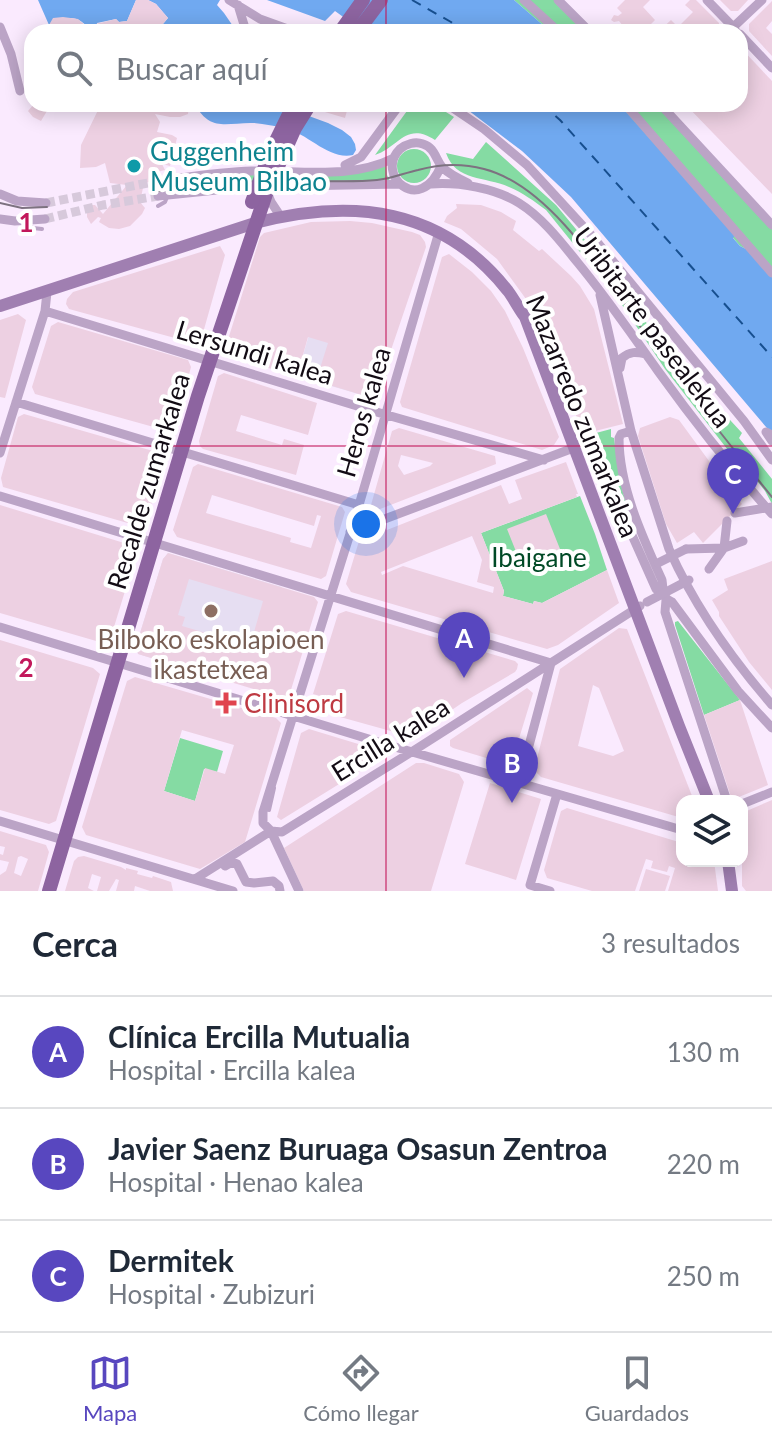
<!DOCTYPE html>
<html lang="es">
<head>
<meta charset="utf-8">
<style>
  body { margin:0; font-family:Lato,sans-serif; background:#f6f6f7; color:#1f2937 }
  .controls { position:absolute; right:24px; bottom:24px; display:grid; overflow:hidden; border-radius:16px; box-shadow:0 4px 20px #0003 }
  .controls button { width:72px; height:72px; display:grid; place-items:center; padding:0; border:0; border-bottom:2px solid #e0e1e3; background:#fff; color:#1f2937; font:40px sans-serif }
  .you { position:absolute; left:366px; top:524px; width:28px; height:28px; margin:-20px; border:6px solid #fff; border-radius:50%; background:#1a73e8; box-shadow:0 0 0 12px #1a73e833 }
  .badge { display:grid; place-items:center; width:52px; height:52px; border-radius:50%; background:#5847bf; color:#fff; font-size:26px; font-weight:700 }
  .pin { position:absolute; translate:-50% -66px; filter:drop-shadow(0 2px 4px #0008) }
  .pin::after { content:''; position:absolute; top:42px; width:28px; height:24px; background:inherit; clip-path:polygon(0 0,100% 0,50% 100%) }
  .list { margin:0; padding:0; list-style:none }
  h2 { display:flex; justify-content:space-between; align-items:center; height:104px; margin:0; padding:0 32px; font-size:34px }
  h2 small { font-size:26px; font-weight:400; color:#747a83 }
  .list li { display:grid; grid-template-columns:52px 1fr auto; gap:24px; align-items:center; box-sizing:border-box; height:112px; padding:0 32px; border-top:2px solid #e0e1e3 }
  .list b { display:block; font-size:30px; white-space:nowrap }
  .list p { margin:0; font-size:26px; white-space:nowrap; color:#747a83 }
  .list em { font-size:26px; font-style:normal; color:#747a83 }
  .icon { flex:none; width:44px; height:44px; fill:none; stroke:currentColor; stroke-width:2; stroke-linecap:round; stroke-linejoin:round }
  .map { position:relative; flex:none; width:772px; height:891px; overflow:hidden }
  .search { position:absolute; background:#fff; box-shadow:0 4px 20px #0003; left:24px; right:24px; top:24px; height:88px; display:flex; align-items:center; gap:20px; box-sizing:border-box; padding:0 28px; border-radius:24px; color:#747a83; font-size:30px }
  .sheet { height:440px; background:#fff }
  nav { display:flex; justify-content:space-around; align-items:center; box-sizing:border-box; height:112px; border-top:2px solid #e0e1e3; background:#fff; font-size:22px; color:#747a83 }
  nav a { display:grid; justify-items:center; gap:4px }
  nav .on { color:#5847bf }
  .map>svg:first-child { display:block }
  .education { fill:#e6def2 }
  .green { fill:#85dba3 }
  .water { fill:#70a9f0 }
  .lines { fill:none; stroke-linecap:round; stroke-linejoin:round }
  .ferry { stroke:#174f8f; stroke-width:2; stroke-dasharray:10 8; stroke-linecap:butt }
  .building { fill:#edd0e2; fill-rule:evenodd }
  .street-tunnel { stroke:#d7c9db; stroke-width:9; stroke-dasharray:9 4.5; stroke-linecap:butt }
  .lane { stroke:#bba4c6; stroke-width:4 }
  .street { stroke:#bba4c6; stroke-width:9 }
  .secondary { stroke:#a07fb1; stroke-width:12 }
  .primary { stroke:#8d64a0; stroke-width:14 }
  .tram { stroke:#7d7280; stroke-width:2 }
  .street-bridge { stroke:#bba4c6; stroke-width:9 }
  .primary-bridge { stroke:#8d64a0; stroke-width:14 }
  .grid { fill:none; stroke:#c2185b; stroke-width:2; stroke-opacity:0.55 }
  .culture-dot { fill:#0f9aa8; stroke:#fff; stroke-width:3 }
  .education-dot { fill:#8d6e63; stroke:#fff; stroke-width:3 }
  .health-dot { fill:#e0444e; stroke:#fff; stroke-width:3 }
  .labels { text-anchor:middle; dominant-baseline:central; stroke-width:8; stroke-linejoin:round; paint-order:stroke }
  .culture-label { font-size:26px; fill:#0d838f; stroke:#fff; text-anchor:start }
  .street-label { font-size:26px; fill:#120b14; stroke:#fff }
  .park-label { font-size:26px; fill:#004a26; stroke:#fff }
  .education-label { font-size:26px; fill:#785e54; stroke:#fff }
  .health-label { font-size:26px; fill:#be3a42; stroke:#fff; text-anchor:start }
  .grid-label { font-size:26px; text-anchor:middle; font-weight:bold; fill:#c2185b; stroke:#fff; stroke-width:8; stroke-linejoin:round; paint-order:stroke }
</style>
</head>
<body>
<div class="map">
<svg width="772" height="891" viewBox="0 0 772 891">
  <rect width="100%" height="100%" fill="#faeafe"/>
  <path class="education" d="M317,307L331,335L390,353L379,394L372,398L297,376Z
    M168,553L282,587L266,643L242,636L230,682L138,654L136,646L163,559Z"/>
  <path class="green" d="M514,0H563L592,32H551Z
    M412,104H433L454,117L435,140C406,121 399,147 375,155Z
    M619,104H659L772,225V277L750,251L740,246Z
    M486,142L556,205L609,269L664,348L742,433L739,438L772,479V504L765,491L735,453L731,454L665,369L618,299L546,210C534,201 523,193 509,187C485,176 456,182 446,153L473,159Z
    M397 166a17 17 0 1 1 34 0a17 17 0 1 1-34 0Z
    M386,162L387,175L392,185L246,187L158,196V181L250,171L344,172Z
    M611,429V437L614,438L620,480L632,527L595,439L599,438L596,433Z
    M580,496L595,534L607,570L542,603L534,601L533,604L503,596L504,591L481,533Z
    M678,621L740,700L704,715L675,625V622Z
    M180,738L223,751L217,772L204,769L195,801L164,791Z"/>
  <path class="water" d="M38,0H136L127,21L119,22L116,19L97,23V32H92C78,14 68,15 49,25Z
    M148,0H220L217,5L224,13L237,32H166V29L158,30L168,18L156,4Z
    M267,0H514L551,32H364L335,11L325,21Z
    M195,104H276L328,123L342,130L351,137L355,144L356,150L353,155C328,160 309,134 285,128C275,126 265,124 254,123C228,122 210,133 195,104Z
    M460,104H619L735,235L733,238L740,246L750,251L772,277V434L571,197L522,151Z"/>
  <g class="lines">
    <path class="ferry" d="M412,0L451,22L462,32
      M542,104L560,120L772,357"/>
  </g>
  <path class="building" d="M136,0H148L156,4L168,18L156,32H97L96,24L116,19L119,22L127,21Z
    M625,0H650L643,7L655,20L649,26L651,28L647,32H628L619,21L614,22L611,20L614,15L618,16L622,13L617,8Z
    M690,0H696L719,23L718,32H658L671,20L682,31L685,28L681,24L693,12L685,5Z
    M720,0H748L738,11H731Z
    M772,1V21L766,28L772,34V56L749,31V24Z
    M63,17L78,19L92,32H50L49,25L53,18Z
    M740,47L772,81V194L685,104H740Z
    M34,104H55L47,111L41,121L33,117L28,111Z
    M101,104H189L188,114L180,117H170L155,114L160,122L157,132L172,135L177,138L170,166L162,164L165,170L157,172L154,181L144,183L140,202L145,208L142,214L130,226L119,229L109,228L99,222L101,218L98,217L91,224L87,217V211L90,205H95L103,214L127,185L110,183L105,163L96,167L80,168L81,145Z
    M298,104H348V107L345,118Z
    M456,204L481,205L501,212L516,221L513,230L539,251L542,249L571,276L580,286L594,309L623,424L583,434L539,317L497,259L461,229L444,222L447,216L457,208Z
    M350,221L372,223L412,232L420,235L425,242L426,247L390,353L379,394L372,398L316,381L328,343L308,337L297,376L233,358L228,355L226,346L260,237L264,233L311,222Z
    M220,246L225,255L201,340L193,343L69,309L66,304L67,299L73,292Z
    M449,254L472,272L491,291L505,311L523,348L559,437L554,445L542,450L402,407L400,402L442,257Z
    M18,314L26,320L5,398L0,397V320Z
    M58,322L188,360L191,367L174,429L168,431L35,394L32,387L51,326Z
    M224,373L317,403L308,435L241,415L236,431L282,445L284,439L304,445L296,475L203,449L200,446L199,441L218,376Z
    M24,414L160,453L165,460L145,524L138,526L3,487L1,478L18,417Z
    M670,417L679,420L731,491L742,504L703,543L694,532L677,543L666,524L638,436L640,428Z
    M399,428L495,456L496,464L375,511L371,505L392,431ZM401,455L433,463L430,466L404,475L398,466Z
    M566,462L578,494H576L577,497L481,533L504,591L503,596L533,604L534,601L542,603L607,570L619,603L558,645L547,649L351,592L346,584L359,541L501,485L509,504L522,499L515,480ZM472,536L482,560L477,582L494,587L493,593L403,566L382,575L381,572Z
    M198,464L342,507L345,512L326,576L321,579L177,537L173,530L193,467ZM212,495L314,526L317,515L321,516L311,548L290,542L291,538L206,513Z
    M0,505L134,546L137,552L110,640L103,643L0,613Z
    M546,514L560,549L521,564L507,529Z
    M168,553L314,597L318,602L290,693L287,697L283,698L138,654L136,646L163,559ZM189,579L263,601L252,639L242,635L240,643L182,626L185,617L178,615Z
    M772,561V690L749,662L719,616V612L712,600L728,590L724,579Z
    M346,611L515,661L518,664L517,669L515,672L462,703L421,731L411,735H405L333,715L338,701L313,694L338,614Z
    M619,628L627,629L694,801H682V818L541,777L534,770L560,669ZM593,685L599,688L624,751L613,756L578,746Z
    M0,640L93,668L100,674L56,821L49,824L0,810Z
    M135,677L276,718L281,723L245,842L200,869L86,835L82,827L127,681ZM182,730L234,745L225,774L205,768L195,801L164,791Z
    M527,688L533,693L513,758L510,761L503,763L453,748L450,746V740Z
    M740,700L768,785L734,799L731,797L704,715Z
    M309,729L378,750L381,755L378,760L281,820L277,817L301,733Z
    M416,763H424L459,774L464,782L431,891H304L284,848Z
    M490,783L541,799L516,880L465,864Z
    M772,800V891H746L742,886V813Z
    M567,808L682,843V861H714L718,891H668L675,868L669,866L667,872L651,868L653,861L646,859L635,891H592L547,878L544,870L561,811Z
    M0,831L46,845L49,852L38,891H0V875L6,871L9,862L0,860V854L3,855L5,847L0,846ZM21,856L28,859L21,876L14,873L18,857Z
    M84,856L121,867L126,870V868L138,871L137,874L152,878L153,876L171,882L173,891H150L135,886L134,891H116L119,880L116,879L109,891H97L101,877L92,874L88,888L94,891H65L74,861L78,857Z
    M646,869L670,876L665,891H639Z"/>
  <g class="lines">
    <path class="street-tunnel" d="M46,203L158,181
      M45,219L103,205L158,196"/>
    <path class="lane" d="M158,206L165,202L167,197
      M25,222L33,228L42,229
      M269,810L274,788"/>
    <path class="street" d="M229,0L260,19L296,32
      M524,0L559,32
      M558,0L590,32
      M707,0L735,29
      M238,5L245,28
      M0,27L11,54L20,91
      M728,32L762,0
      M740,34L772,68
      M447,104L484,129L527,165L593,237L744,421L772,460
      M625,104L772,273
      M660,104L772,225
      M345,165L361,157L400,104
      M441,166C420,217 374,174 400,149C406,144 415,141 423,144C435,148 435,158 442,167C449,174 459,179 468,183
      M158,181C189,177 220,172 252,171C299,170 350,180 394,158
      M431,184C459,182 495,188 519,203C543,218 561,242 578,263C607,298 632,335 658,371C694,421 732,469 772,514
      M267,192L271,202L281,217
      M0,194L17,201L46,203
      M158,196L246,187L400,184
      M0,219L15,221L45,219
      M600,295L631,431L669,549C694,605 732,659 772,705
      M45,311L380,413L544,460
      M620,368L622,358C630,351 636,352 646,354
      M16,402L359,505
      M631,431L621,434L619,438C619,486 642,536 662,580L663,589L661,591
      M772,435L766,432L772,441
      M0,453L45,311L47,292
      M0,496L551,663
      M350,532L584,444L589,445L595,452L656,589C663,592 664,599 672,602L738,691L772,728
      M686,549L724,548L743,541
      M709,569L724,548L727,521
      M666,600L665,612L727,801
      M0,627L395,747L682,830
      M519,783L551,663
      M742,804L772,792
      M0,821L233,891
      M271,831L263,823V812L359,505L439,232
      M268,832L271,831L299,891
      M225,866L232,862L237,864L246,882L254,883L273,881L279,886L280,891
      M195,879L271,831L282,832L413,751L640,606
      M550,891L530,885L557,794"/>
    <path class="secondary" d="M0,306L255,223C352,198 442,207 508,291C514,299 519,309 525,317L679,726L709,801
      M728,861L732,891"/>
    <path class="primary" d="M340,32L363,0
      M357,32L381,0
      M49,891L198,396L267,191"/>
    <path class="tram" d="M159,191C199,186 240,181 280,180C312,180 345,183 377,180C391,179 404,173 418,170C439,164 462,163 484,169C558,188 616,296 660,354C696,403 734,450 772,497
      M0,203L22,208L47,207"/>
    <path class="street-bridge" d="M735,513L772,507
      M658,563L686,549
      M647,602L689,580"/>
    <path class="primary-bridge" d="M267,191L295,128L310,104
      M252,202L270,153L294,104"/>
  </g>
  <path class="grid" d="M386,0V32M386,104V891M0,446H772"/>
  <circle class="culture-dot" cx="134" cy="166" r="8"/>
  <circle class="education-dot" cx="211" cy="611" r="8"/>
  <path class="health-dot" d="M222 691h8v8h8v8h-8v8h-8v-8h-8v-8h8z"/>
  <g class="labels">
    <g class="culture-label">
      <text x="150" y="151">Guggenheim<tspan x="150" dy="30">Museum Bilbao</tspan></text>
    </g>
    <g class="street-label">
      <text transform="translate(653 327) rotate(53)">Uribitarte pasealekua</text>
      <text transform="translate(255 352) rotate(17)">Lersundi kalea</text>
      <text transform="translate(363 412) rotate(-74)">Heros kalea</text>
      <text transform="translate(583 416) rotate(68)">Mazarredo zumarkalea</text>
      <text transform="translate(148 481) rotate(-73)">Recalde zumarkalea</text>
      <text transform="translate(390 739) rotate(-32)">Ercilla kalea</text>
    </g>
    <g class="park-label">
      <text x="539" y="557">Ibaigane</text>
    </g>
    <g class="education-label">
      <text x="211" y="639">Bilboko eskolapioen<tspan x="211" dy="30">ikastetxea</tspan></text>
    </g>
    <g class="health-label">
      <text x="244" y="703">Clinisord</text>
    </g>
  </g>
  <g class="grid-label">
    <text x="26" y="232">1</text>
    <text x="26" y="677">2</text>
  </g>
</svg>
<div class="controls">
<button><svg class="icon" aria-label="layers" viewBox="0 0 24 24"><path d="M12 4l9 5-9 5-9-5zM3 14l9 5 9-5"/></svg></button>
</div>
<div class="you"></div>
<div class="pin badge" style="left:464px;top:678px">A</div>
<div class="pin badge" style="left:512px;top:803px">B</div>
<div class="pin badge" style="left:733px;top:514px">C</div>
<div class="search"><svg class="icon" aria-label="search" viewBox="0 0 24 24"><circle cx="10" cy="10" r="6"/><path d="M15 15l6 6"/></svg>Buscar aquí</div>
</div>
<section class="sheet">
<h2>Cerca<small>3 resultados</small></h2>
<ul class="list">
<li><span class="badge">A</span><div><b>Clínica Ercilla Mutualia</b><p>Hospital · Ercilla kalea</p></div><em>130 m</em></li>
<li><span class="badge">B</span><div><b>Javier Saenz Buruaga Osasun Zentroa</b><p>Hospital · Henao kalea</p></div><em>220 m</em></li>
<li><span class="badge">C</span><div><b>Dermitek</b><p>Hospital · Zubizuri</p></div><em>250 m</em></li>
</ul>
</section>
<nav>
<a class="on"><svg class="icon" aria-label="map" viewBox="0 0 24 24"><path d="M3 6l6-2 6 2 6-2v14l-6 2-6-2-6 2zM9 4v14M15 6v14"/></svg>Mapa</a>
<a><svg class="icon" aria-label="directions" viewBox="0 0 24 24"><path d="M12 3l9 9-9 9-9-9zM9 14v-3h6M13 9l2 2-2 2"/></svg>Cómo llegar</a>
<a><svg class="icon" aria-label="saved" viewBox="0 0 24 24"><path d="M7 4h10v16l-5-4-5 4z"/></svg>Guardados</a>
</nav>
</body>
</html>
